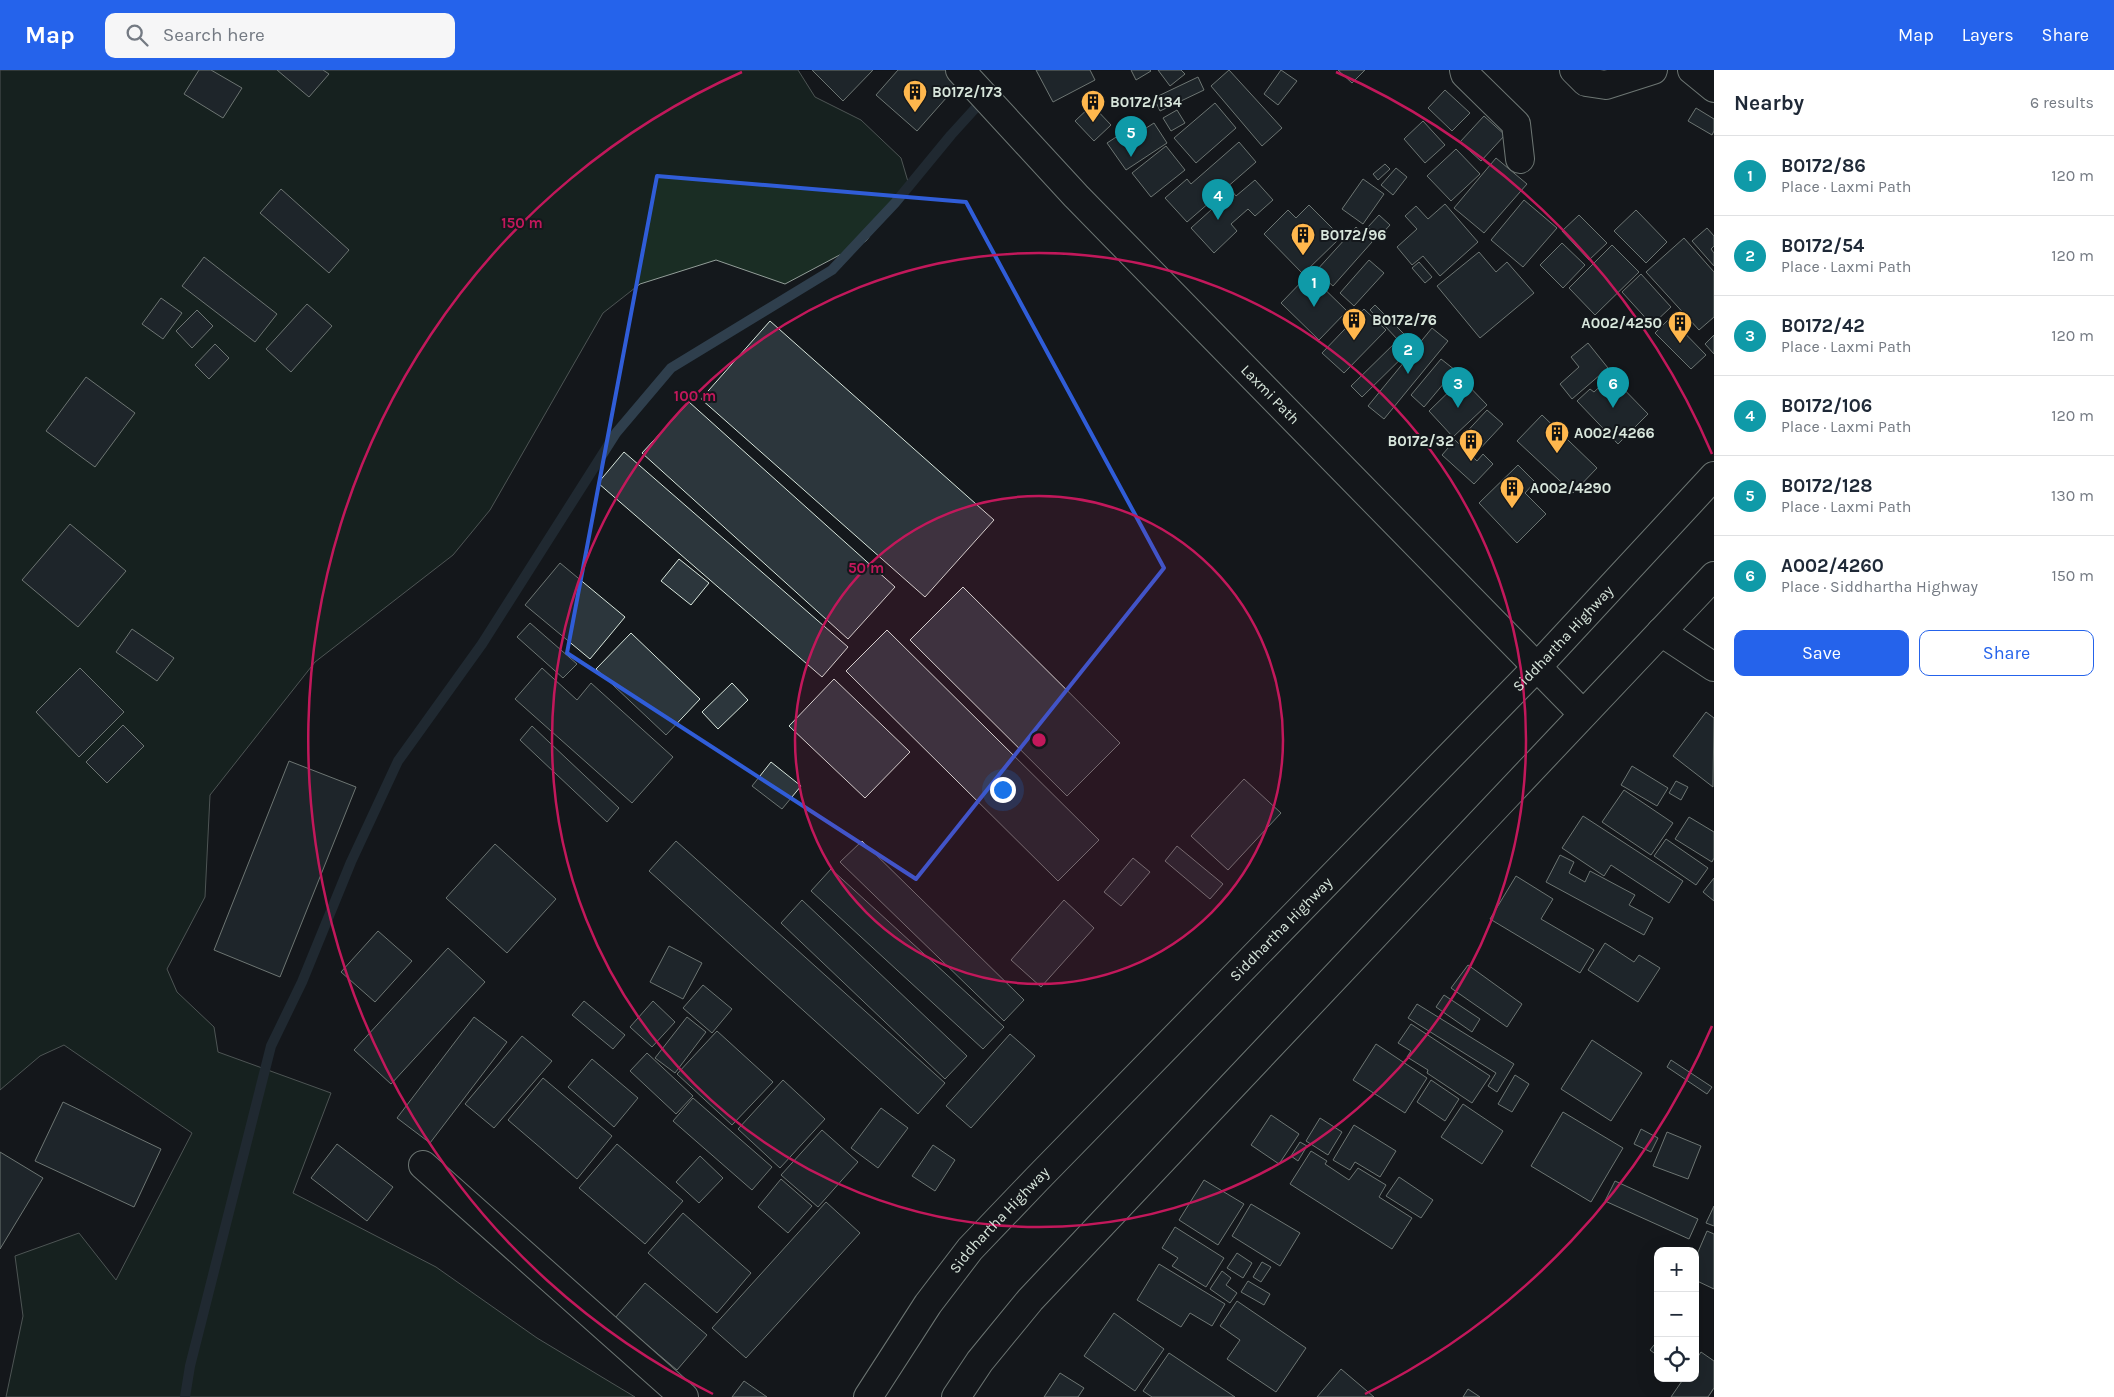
<!DOCTYPE html>
<html lang="en">
<head>
<meta charset="utf-8">
<style>
  body { margin:0; font-family:Karla,sans-serif; background:#f6f6f7; color:#1f2937 }
  .controls { position:absolute; right:15px; bottom:15px; display:grid; overflow:hidden; border-radius:10px; box-shadow:0 5px 20px #0002 }
  .controls button { width:45px; height:45px; display:grid; place-items:center; padding:0; border:0; border-bottom:1px solid #e0e1e3; background:#fff; color:#1f2937; font:25px sans-serif }
  .you { position:absolute; left:1002px; top:719px; width:18px; height:18px; margin:-12px; border:4px solid #fff; border-radius:50%; background:#1a73e8; box-shadow:0 0 0 8px #1a73e833 }
  .badge { display:grid; place-items:center; width:32px; height:32px; border-radius:50%; background:#2563eb; color:#fff; font-size:16px; font-weight:700 }
  .pin { position:absolute; translate:-50% -41px; filter:drop-shadow(0 1px 2px #0008) }
  .pin::after { content:''; position:absolute; top:26px; width:18px; height:15px; background:inherit; clip-path:polygon(0 0,100% 0,50% 100%) }
  .list { margin:0; padding:0; list-style:none }
  h2 { display:flex; justify-content:space-between; align-items:center; height:65px; margin:0; padding:0 20px; font-size:21px }
  h2 small { font-size:16px; font-weight:400; color:#747a83 }
  .list li { display:grid; grid-template-columns:32px 1fr auto; gap:15px; align-items:center; box-sizing:border-box; height:80px; padding:0 20px; border-top:1px solid #e0e1e3 }
  .list b { display:block; font-size:19px; white-space:nowrap }
  .list p { margin:0; font-size:16px; white-space:nowrap; color:#747a83 }
  .list em { font-size:16px; font-style:normal; color:#747a83 }
  .actions { display:flex; gap:10px; padding:15px 20px }
  .actions a { flex:1; padding:11px 0; border:1px solid #2563eb; border-radius:10px; text-align:center; font-size:18px; color:#2563eb }
  .actions .main { background:#2563eb; color:#fff }
  .icon { flex:none; width:28px; height:28px; fill:none; stroke:currentColor; stroke-width:2; stroke-linecap:round; stroke-linejoin:round }
  .map { position:relative; flex:none; width:1714px; height:1327px; overflow:hidden }
  header { display:flex; align-items:center; gap:30px; box-sizing:border-box; height:70px; padding:0 25px; background:#2563eb; color:#fff }
  header strong { font-size:24px }
  nav { display:flex; gap:28px; margin-inline-start:auto; font-size:18px }
  .search { width:350px; height:45px; background:#f6f6f7; display:flex; align-items:center; gap:12px; box-sizing:border-box; padding:0 18px; border-radius:10px; color:#747a83; font-size:19px }
  main { display:flex }
  aside { flex:1; background:#fff }
  .map>svg:first-child { display:block }
  .green { fill:#1a2d24; stroke:#939e99 }
  .lines { fill:none; stroke-linecap:round; stroke-linejoin:round }
  .stream { stroke:#2f3f4d; stroke-width:10 }
  .building { fill:#2c363c; stroke:#d8e6dc }
  .minor-casing { stroke:#d8e6dc; stroke-width:30 }
  .highway-casing { stroke:#d8e6dc; stroke-width:30 }
  .minor { stroke:#14181c; stroke-width:28 }
  .highway { stroke:#14181c; stroke-width:28 }
  .marked { fill:none; stroke:#305dd8; stroke-width:4; stroke-linejoin:round }
  .ring { fill:none; stroke:#c2185b; stroke-width:2.5 }
  .labels { text-anchor:middle; dominant-baseline:central; stroke-width:4; stroke-linejoin:round; paint-order:stroke }
  .poi-label { font-size:15px; font-weight:bold; fill:#d8e6dc; stroke:#14181c; text-anchor:start }
  .street-label { font-size:15px; fill:#d8e6dc; stroke:#14181c }
  .centre { fill:#c2185b; stroke:#14181c; stroke-width:2.5 }
  .ring-label { font-size:15px; text-anchor:middle; font-weight:bold; fill:#c2185b; stroke:#14181c; stroke-width:4; stroke-linejoin:round; paint-order:stroke }
</style>
</head>
<body>
<header>
<strong>Map</strong>
<div class="search"><svg class="icon" aria-label="search" viewBox="0 0 24 24"><circle cx="10" cy="10" r="6"/><path d="M15 15l6 6"/></svg>Search here</div>
<nav><a>Map</a><a>Layers</a><a>Share</a></nav>
</header>
<main>
<div class="map">
<svg width="1714" height="1327" viewBox="0 0 1714 1327">
  <rect width="100%" height="100%" fill="#14181c"/>
  <path class="green" d="M0,0H798L815,27L861,50L901,88L909,115L866,171L785,214L716,190L640,214L603,243L490,440L453,485L315,592L210,725L205,827L167,899L177,922L214,957L218,982L331,1023L293,1123L436,1197L537,1268L635,1327H6L23,1246L15,1186L79,1163L116,1210L192,1063L64,975L40,986L0,1020Z"/>
  <g class="lines">
    <path class="stream" d="M185,1327L190,1296L271,976L302,912L351,792L398,691L482,574L616,363L671,298L832,200L895,133L951,65L981,32"/>
  </g>
  <path class="building" d="M199,0H211L242,18L223,48L184,24Z
    M277,0H323L329,4L309,27Z
    M812,0H873L843,31Z
    M898,0H951L962,10L917,61L876,25Z
    M1036,0H1090L1095,10L1053,32Z
    M1131,0H1150L1151,1L1136,10Z
    M1158,0H1181L1185,4L1170,16Z
    M1229,0L1282,58L1262,76L1211,16Z
    M1281,0L1297,11L1278,35L1264,24Z
    M1338,0H1365L1352,13Z
    M1198,7L1204,20L1160,41L1154,28Z
    M1445,20L1470,43L1452,61L1428,38Z
    M1215,33L1236,58L1196,93L1174,68Z
    M1092,35L1111,55L1094,71L1075,51Z
    M1696,38L1714,49V61L1712,65L1688,51Z
    M1177,40L1185,53L1171,61L1163,48Z
    M1484,46L1505,65L1481,91L1460,72Z
    M1423,51L1445,75L1425,93L1404,69Z
    M1154,53L1167,73L1126,100L1107,73L1127,60L1132,67Z
    M1239,72L1256,92L1187,152L1165,128L1187,109L1191,114Z
    M1166,76L1185,100L1151,127L1132,103Z
    M1456,79L1480,104L1451,131L1427,106Z
    M1496,88L1527,114L1484,163L1454,138Z
    M1385,94L1390,99L1378,110L1373,104Z
    M1396,98L1407,107L1393,125L1381,115Z
    M1363,109L1384,124L1363,154L1342,139Z
    M1255,110L1273,130L1255,146L1248,139L1231,154L1237,161L1214,183L1191,158L1232,121L1236,126Z
    M281,119L349,180L329,203L260,143Z
    M1524,130L1557,158L1523,197L1491,170Z
    M1445,134L1478,172L1440,206L1423,186L1412,195L1397,177L1417,159L1405,146L1416,136L1428,149Z
    M1309,135L1341,167L1303,204L1264,164L1288,140L1296,148Z
    M1636,140L1667,172L1646,193L1614,161Z
    M1379,145L1390,155L1379,167L1368,157Z
    M1579,145L1607,173L1589,190L1562,161Z
    M1356,157L1372,172L1333,216L1316,201Z
    M1707,158L1714,166V176L1711,179L1714,183V196L1692,171Z
    M1684,168L1714,202V247L1699,260L1646,202Z
    M1562,173L1585,195L1563,218L1540,195Z
    M1612,175L1639,202L1595,245L1569,218Z
    M1479,182L1496,202L1507,192L1534,223L1480,268L1437,216Z
    M204,187L277,244L255,272L182,216Z
    M1369,190L1384,203L1354,236L1340,223Z
    M1419,192L1432,207L1425,213L1412,198Z
    M1309,204L1347,241L1319,270L1281,233Z
    M1641,204L1671,237L1652,255L1622,222Z
    M161,228L182,243L163,269L142,254Z
    M307,234L332,256L291,302L266,279Z
    M1375,235L1415,275L1362,327L1351,316L1398,270L1370,240Z
    M1364,239L1386,260L1344,303L1322,283Z
    M197,240L213,256L192,278L176,261Z
    M1670,248L1706,285L1691,299L1655,263Z
    M770,251L994,450L925,527L701,329Z
    M1432,258L1448,271L1384,349L1368,336Z
    M1714,265V284L1705,274Z
    M1588,273L1608,298L1572,329L1560,314L1579,297L1571,287Z
    M215,274L229,288L209,309L195,295Z
    M1441,289L1455,300L1424,337L1411,325Z
    M1611,306L1648,344L1618,374L1577,331L1590,319L1594,322Z
    M86,307L135,343L95,397L46,361Z
    M1462,309L1487,335L1453,367L1429,341Z
    M689,332L895,517L848,569L642,383Z
    M1487,340L1503,354L1476,383L1460,369Z
    M1542,345L1597,398L1573,423L1517,371Z
    M1455,370L1477,391L1483,384L1493,394L1474,414L1442,385Z
    M624,382L848,577L822,607L598,413Z
    M1518,395L1535,412L1525,423L1546,444L1517,473L1479,433Z
    M70,454L126,501L78,557L22,510Z
    M679,489L709,513L691,535L661,511Z
    M560,493L625,547L590,589L525,535Z
    M963,517L1120,673L1067,726L910,570Z
    M530,553L577,594L563,608L517,567Z
    M132,559L174,588L157,611L116,582Z
    M887,560L1099,770L1058,811L846,601Z
    M631,563L700,629L666,665L596,599Z
    M80,598L124,642L79,687L36,642Z
    M542,598L577,630L591,613L673,687L632,733L515,629Z
    M834,609L910,682L865,728L789,656Z
    M732,613L748,630L718,659L702,642Z
    M1706,642L1714,648L1713,717L1673,686Z
    M123,655L144,676L107,713L86,692Z
    M532,656L619,738L607,752L520,670Z
    M289,691L356,717L280,907L214,880Z
    M771,692L801,716L782,739L752,716Z
    M1632,696L1668,718L1657,736L1621,715Z
    M1244,709L1281,743L1228,800L1191,766Z
    M1676,711L1688,717L1681,730L1669,723Z
    M1624,720L1673,753L1651,785L1602,752Z
    M1583,746L1683,811L1669,833L1611,795L1604,806L1562,778Z
    M1689,747L1714,762V788L1712,792L1675,769Z
    M1666,769L1708,798L1696,815L1654,786Z
    M676,771L945,1013L918,1044L649,801Z
    M862,771L1024,930L1004,951L840,792Z
    M495,774L556,829L507,883L446,828Z
    M1177,776L1223,814L1210,829L1165,791Z
    M1560,785L1574,792L1569,803L1585,812L1590,801L1635,825L1629,835L1653,848L1644,865L1546,812Z
    M1133,788L1150,802L1121,836L1104,822Z
    M831,799L1004,957L983,979L811,821Z
    M1516,806L1553,829L1541,849L1594,880L1580,903L1490,849Z
    M1714,808V831L1703,822Z
    M802,830L967,986L945,1009L781,853Z
    M1064,830L1094,858L1041,917L1011,890Z
    M378,861L412,891L375,932L341,902Z
    M1605,873L1634,892L1639,885L1660,898L1638,932L1588,900Z
    M669,876L702,893L683,929L650,912Z
    M448,878L485,912L391,1014L354,980Z
    M1468,895L1522,934L1507,957L1451,918Z
    M703,915L732,939L712,963L683,938Z
    M1444,925L1480,949L1472,962L1436,937Z
    M584,931L625,965L613,979L572,945Z
    M653,931L675,952L652,977L630,957Z
    M1417,934L1514,994L1497,1022L1488,1016L1496,1003L1408,948Z
    M474,947L507,972L430,1073L397,1048Z
    M687,947L706,962L675,1003L655,988Z
    M1411,954L1490,1006L1472,1033L1427,1003L1428,1000L1407,987L1411,981L1398,973Z
    M717,961L773,1012L732,1055L677,1004Z
    M1010,964L1035,986L971,1058L946,1036Z
    M522,966L552,991L494,1058L465,1034Z
    M1592,970L1642,1003L1611,1051L1561,1019Z
    M1376,974L1427,1008L1405,1043L1353,1010Z
    M647,983L693,1026L676,1044L630,1001Z
    M592,989L638,1028L614,1057L568,1017Z
    M1671,990L1712,1017L1707,1024L1667,997Z
    M1515,1005L1529,1014L1512,1042L1498,1034Z
    M543,1008L612,1066L577,1109L508,1050Z
    M783,1010L825,1049L780,1098L738,1059Z
    M1431,1010L1459,1029L1445,1051L1417,1032Z
    M693,1028L772,1097L752,1120L673,1051Z
    M63,1032L161,1079L134,1137L35,1091Z
    M1463,1034L1503,1061L1482,1094L1441,1067Z
    M881,1038L908,1058L878,1098L851,1078Z
    M1563,1042L1623,1078L1591,1132L1531,1096Z
    M1271,1045L1299,1064L1279,1094L1251,1075Z
    M1320,1048L1342,1062L1328,1085L1306,1071Z
    M1354,1055L1396,1081L1380,1107L1355,1092L1350,1100L1333,1090Z
    M1641,1059L1658,1068L1651,1082L1634,1074Z
    M822,1060L858,1092L818,1137L781,1105Z
    M1667,1062L1701,1076L1688,1109L1653,1096Z
    M1300,1072L1307,1076L1298,1091L1291,1086Z
    M337,1074L393,1117L367,1151L311,1108Z
    M617,1074L683,1131L645,1174L579,1118Z
    M933,1075L955,1090L935,1121L912,1106Z
    M1311,1081L1327,1091L1325,1094L1349,1110L1358,1098L1386,1115L1379,1127L1412,1148L1392,1179L1290,1114Z
    M0,1082L43,1108L0,1179Z
    M700,1086L723,1108L699,1133L676,1112Z
    M1399,1107L1433,1130L1421,1148L1386,1126Z
    M781,1109L812,1136L788,1163L758,1137Z
    M1204,1110L1244,1134L1218,1175L1179,1150Z
    M1615,1111L1698,1149L1689,1169L1605,1131Z
    M826,1132L860,1163L746,1288L712,1258Z
    M1251,1134L1300,1163L1280,1196L1232,1166Z
    M1714,1136V1156L1706,1153Z
    M683,1143L751,1203L717,1243L648,1183Z
    M1175,1157L1224,1188L1206,1217L1172,1196L1178,1188L1162,1178Z
    M1707,1161L1714,1164V1219L1695,1210V1189Z
    M1237,1183L1252,1193L1243,1208L1227,1198Z
    M1262,1192L1271,1197L1261,1212L1253,1207Z
    M1159,1194L1225,1234L1212,1256L1190,1243L1181,1257L1137,1230Z
    M1222,1201L1231,1208L1226,1215L1237,1223L1230,1233L1210,1219Z
    M1248,1211L1270,1224L1264,1235L1241,1222Z
    M645,1213L707,1265L677,1300L615,1248Z
    M1237,1231L1306,1278L1276,1322L1227,1289L1240,1270L1220,1256Z
    M1114,1243L1164,1279L1135,1321L1084,1286Z
    M1658,1270V1286L1650,1280Z
    M1701,1282L1714,1291V1318L1708,1327H1671L1684,1308H1695V1291Z
    M1169,1283L1235,1327H1152L1143,1321Z
    M1341,1299L1374,1327H1317Z
    M1060,1303L1084,1318L1078,1327H1044Z
    M744,1311L767,1327H732Z
    M1468,1319L1480,1327H1463Z"/>
  <g class="lines">
    <defs>
      <g id="minor">
        <path id="s1" d="M960,0L1076,126L1583,644"/>
        <path d="M1464,0L1465,4L1516,54L1520,89"/>
        <path d="M1574,0L1586,12L1606,15L1653,0"/>
        <path d="M1692,0L1714,18"/>
        <path d="M1661,562L1714,597"/>
        <path d="M423,1095L684,1327"/>
      </g>
      <g id="highway">
        <path id="s2" d="M868,1327L928,1234L970,1179L1037,1109L1537,597L1714,406"/>
        <path d="M956,1327L980,1291L1030,1230L1714,506"/>
      </g>
    </defs>
    <use href="#minor" class="minor-casing"/>
    <use href="#highway" class="highway-casing"/>
    <use href="#minor" class="minor"/>
    <use href="#highway" class="highway"/>
  </g>
  <path d="M0 0H1714V1327H0ZM657,106L966,132L1164,498L916,809L567,583Z" fill="#14181c" fill-opacity=".55" fill-rule="evenodd"/>
  <path class="marked" d="M657,106L966,132L1164,498L916,809L567,583Z"/>
  <circle cx="1039" cy="670" r="244" fill="#c2185b" fill-opacity=".12"/>
  <g class="ring">
    <circle cx="1039" cy="670" r="244"/>
    <circle cx="1039" cy="670" r="487"/>
    <path d="M1712 956A731 731 0 0 1 1365 1324M713 1324A731 731 0 0 1 742 2M1336 2A731 731 0 0 1 1712 384"/>
  </g>
  <defs>
    <symbol id="building-pin" viewBox="-11 -11 22 30"><path d="M0 17L-7.5 6A9.5 9.5 0 1 1 7.5 6Z" fill="#ffb74d" stroke="#14181c"/><path d="M-4-6H4V6H1V3H-1V6H-4ZM-2.5-4.3h1.7v1.8h-1.7ZM.8-4.3h1.7v1.8H.8ZM-2.5-1h1.7V.8h-1.7ZM.8-1h1.7V.8H.8Z" fill="#111"/></symbol>
  </defs>
  <g fill-rule="evenodd">
    <use href="#building-pin" x="901" y="8" width="28" height="38"/>
    <use href="#building-pin" x="1079" y="18" width="28" height="38"/>
    <use href="#building-pin" x="1289" y="151" width="28" height="38"/>
    <use href="#building-pin" x="1340" y="236" width="28" height="38"/>
    <use href="#building-pin" x="1666" y="239" width="28" height="38"/>
    <use href="#building-pin" x="1543" y="349" width="28" height="38"/>
    <use href="#building-pin" x="1457" y="357" width="28" height="38"/>
    <use href="#building-pin" x="1498" y="404" width="28" height="38"/>
  </g>
  <g class="labels">
    <g class="poi-label">
      <text x="932" y="22">B0172/173</text>
      <text x="1110" y="32">B0172/134</text>
      <text x="1320" y="165">B0172/96</text>
      <text x="1372" y="250">B0172/76</text>
      <text x="1662" y="253" text-anchor="end">A002/4250</text>
      <text x="1574" y="363">A002/4266</text>
      <text x="1454" y="371" text-anchor="end">B0172/32</text>
      <text x="1530" y="418">A002/4290</text>
    </g>
    <g class="street-label">
      <text stroke="none"><textPath href="#s1" startOffset="449">Laxmi Path</textPath></text>
      <text stroke="none"><textPath href="#s2" startOffset="1031">Siddhartha Highway</textPath></text>
      <text stroke="none"><textPath href="#s2" startOffset="626">Siddhartha Highway</textPath></text>
      <text stroke="none"><textPath href="#s2" startOffset="221">Siddhartha Highway</textPath></text>
    </g>
  </g>
  <circle cx="1039" cy="670" r="8" class="centre"/>
  <g class="ring-label">
    <text x="522" y="158">150 m</text>
    <text x="695" y="331">100 m</text>
    <text x="866" y="503">50 m</text>
  </g>
</svg>
<div class="controls">
<button>+</button>
<button>−</button>
<button><svg class="icon" aria-label="locate" viewBox="0 0 24 24"><circle cx="12" cy="12" r="6"/><path d="M12 2v4M12 18v4M2 12h4M18 12h4"/></svg></button>
</div>
<div class="you"></div>
<div class="pin badge" style="left:1314px;top:237px;background:#0f9aa8">1</div>
<div class="pin badge" style="left:1408px;top:304px;background:#0f9aa8">2</div>
<div class="pin badge" style="left:1458px;top:338px;background:#0f9aa8">3</div>
<div class="pin badge" style="left:1218px;top:150px;background:#0f9aa8">4</div>
<div class="pin badge" style="left:1131px;top:87px;background:#0f9aa8">5</div>
<div class="pin badge" style="left:1613px;top:338px;background:#0f9aa8">6</div>
</div>
<aside>
<h2>Nearby<small>6 results</small></h2>
<ul class="list">
<li><span class="badge" style="background:#0f9aa8">1</span><div><b>B0172/86</b><p>Place · Laxmi Path</p></div><em>120 m</em></li>
<li><span class="badge" style="background:#0f9aa8">2</span><div><b>B0172/54</b><p>Place · Laxmi Path</p></div><em>120 m</em></li>
<li><span class="badge" style="background:#0f9aa8">3</span><div><b>B0172/42</b><p>Place · Laxmi Path</p></div><em>120 m</em></li>
<li><span class="badge" style="background:#0f9aa8">4</span><div><b>B0172/106</b><p>Place · Laxmi Path</p></div><em>120 m</em></li>
<li><span class="badge" style="background:#0f9aa8">5</span><div><b>B0172/128</b><p>Place · Laxmi Path</p></div><em>130 m</em></li>
<li><span class="badge" style="background:#0f9aa8">6</span><div><b>A002/4260</b><p>Place · Siddhartha Highway</p></div><em>150 m</em></li>
</ul>
<div class="actions"><a class="main">Save</a><a>Share</a></div>
</aside>
</main>
</body>
</html>
